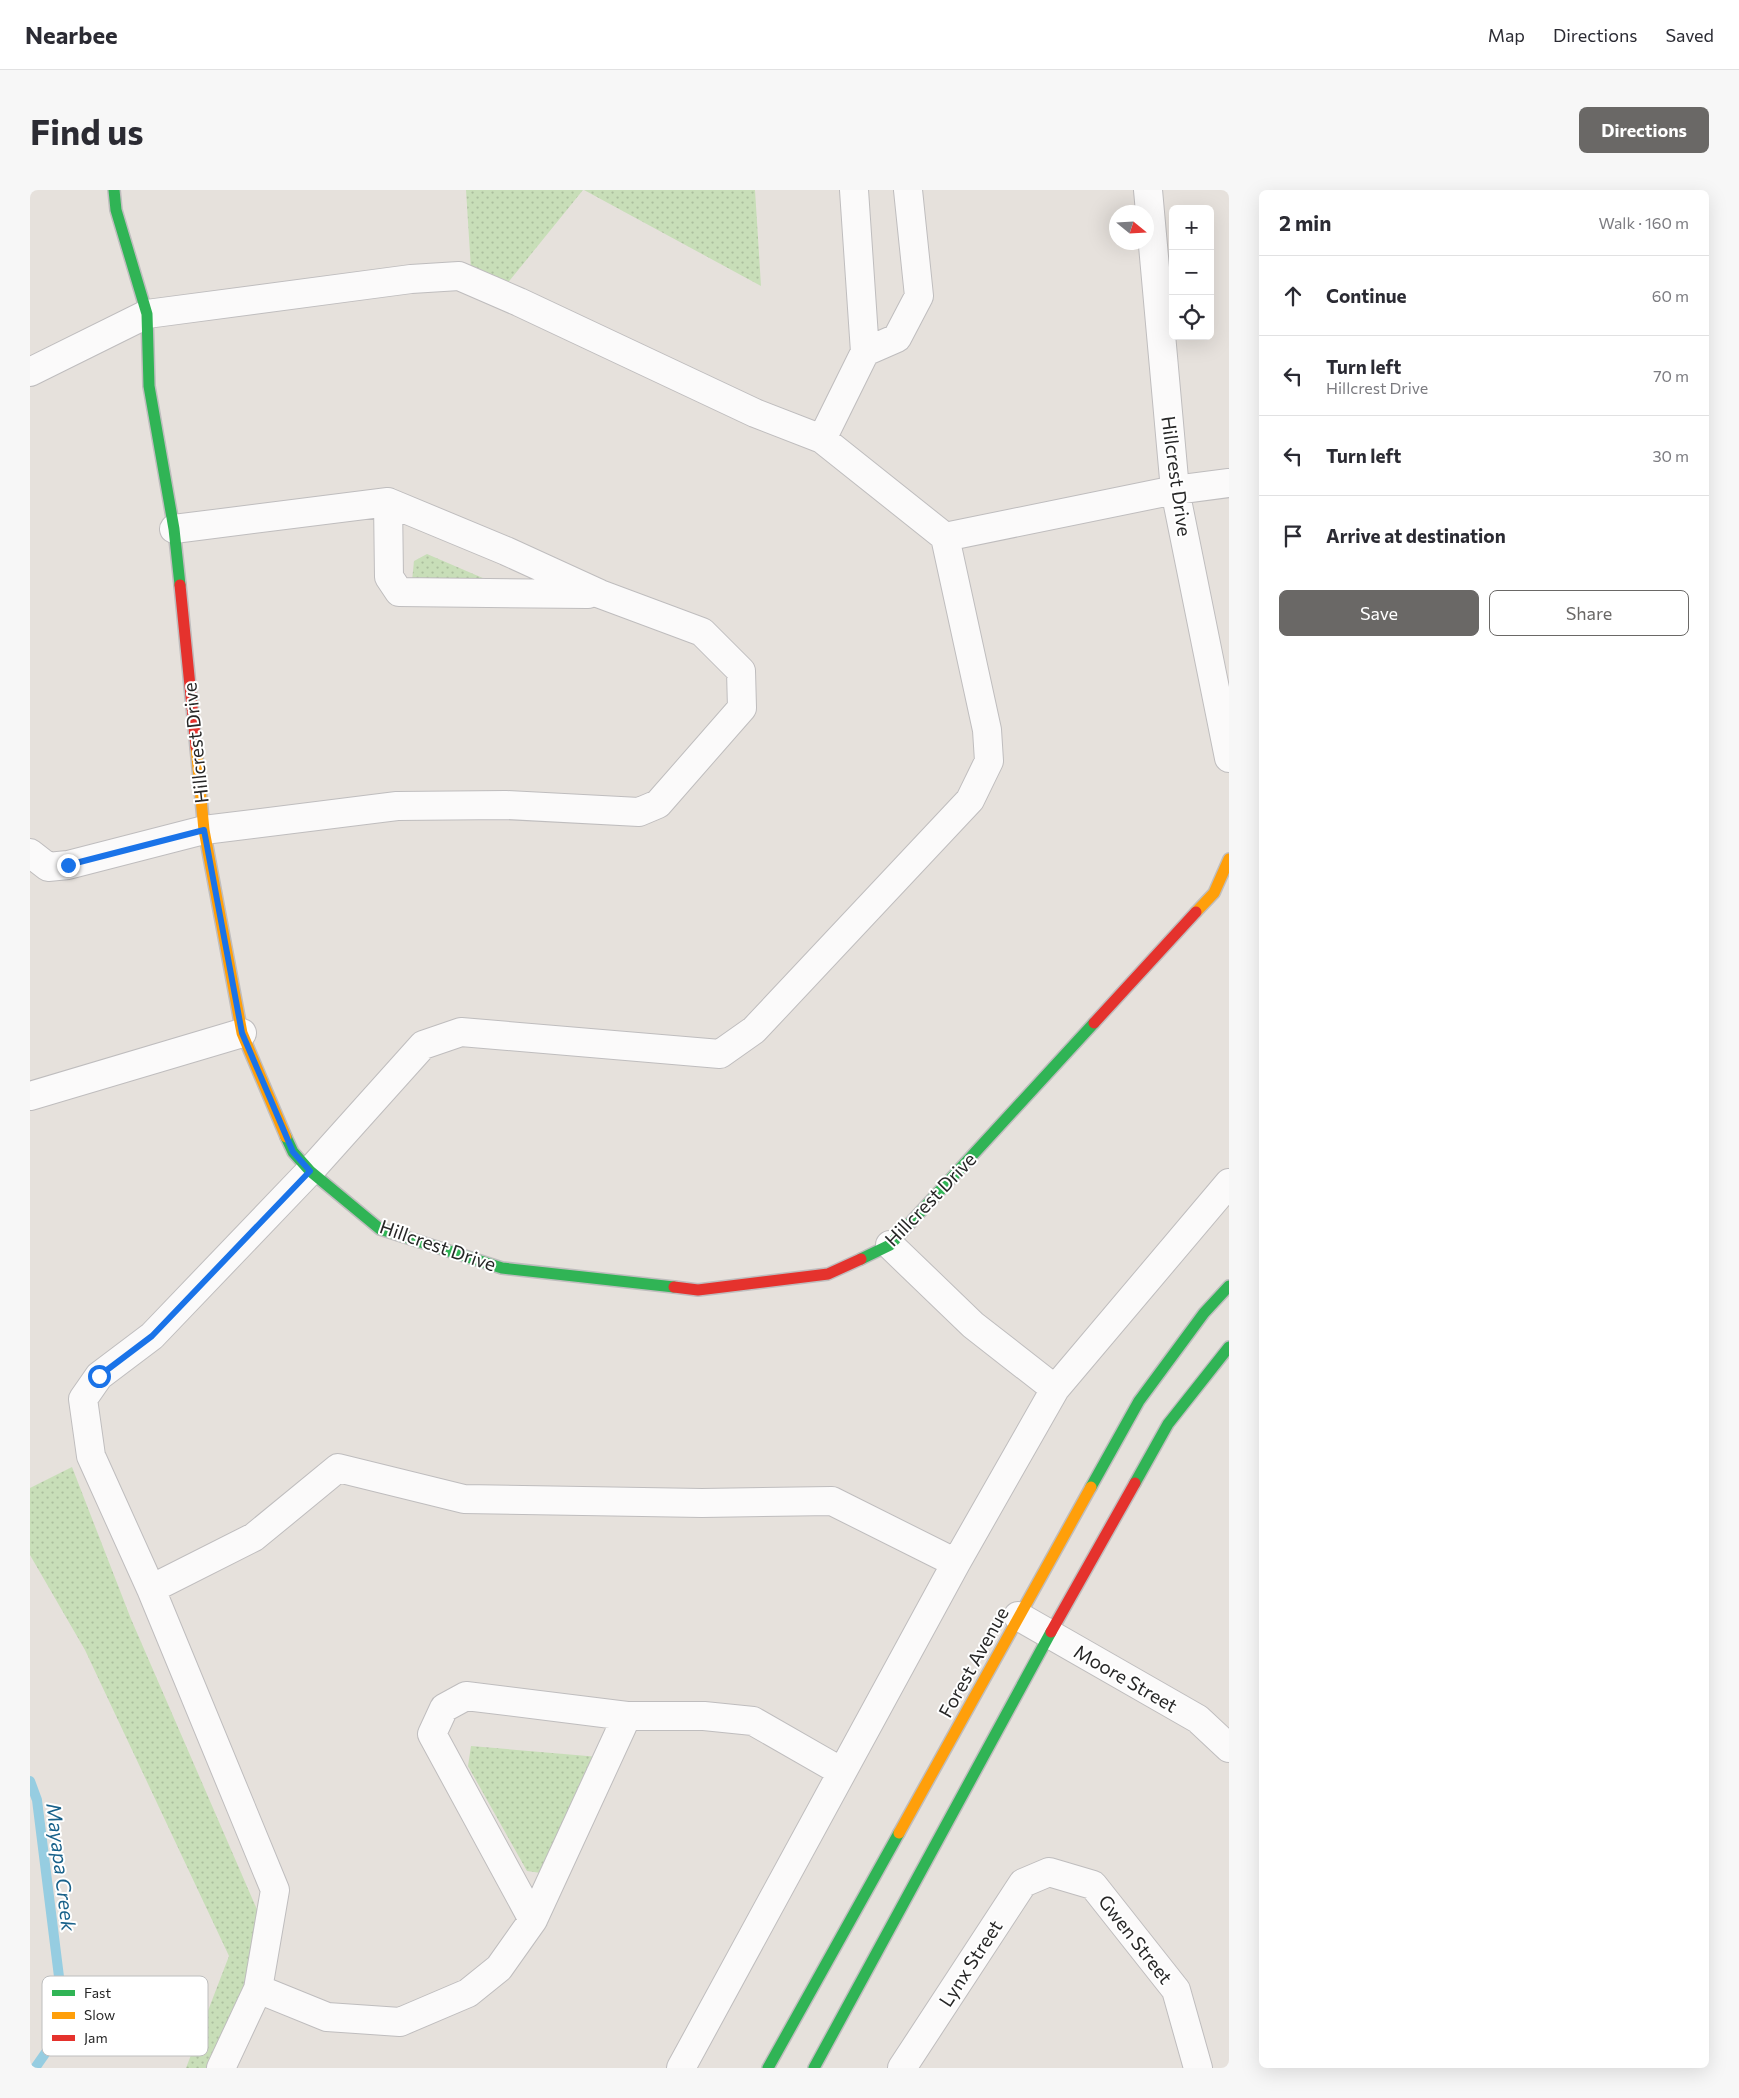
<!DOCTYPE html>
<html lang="en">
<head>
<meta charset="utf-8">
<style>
  body { margin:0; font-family:Commissioner,sans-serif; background:#f7f7f7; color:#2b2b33 }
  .controls { position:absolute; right:15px; top:15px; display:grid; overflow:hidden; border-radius:8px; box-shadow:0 5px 20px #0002 }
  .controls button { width:45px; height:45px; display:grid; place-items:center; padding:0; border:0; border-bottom:1px solid #e1e1e2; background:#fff; color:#2b2b33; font:25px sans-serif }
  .compass { position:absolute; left:1079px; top:15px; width:45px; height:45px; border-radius:50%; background:#fff; box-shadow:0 5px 20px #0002; rotate:108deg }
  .stop { position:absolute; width:15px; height:15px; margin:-11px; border:4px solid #1a73e8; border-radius:50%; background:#fff }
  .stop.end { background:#1a73e8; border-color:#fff; box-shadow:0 1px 5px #0008 }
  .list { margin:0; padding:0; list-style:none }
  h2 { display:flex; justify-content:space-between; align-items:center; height:65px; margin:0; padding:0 20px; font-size:21px }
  h2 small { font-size:16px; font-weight:400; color:#7c7c81 }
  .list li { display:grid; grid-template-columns:32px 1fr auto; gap:15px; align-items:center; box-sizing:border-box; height:80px; padding:0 20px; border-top:1px solid #e1e1e2 }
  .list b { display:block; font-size:19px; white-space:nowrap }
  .list p { margin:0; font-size:16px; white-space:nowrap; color:#7c7c81 }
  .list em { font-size:16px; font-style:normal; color:#7c7c81 }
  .actions { display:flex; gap:10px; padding:15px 20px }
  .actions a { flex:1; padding:11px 0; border:1px solid #6a6866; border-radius:8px; text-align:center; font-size:18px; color:#6a6866 }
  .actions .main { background:#6a6866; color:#fff }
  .icon { flex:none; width:28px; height:28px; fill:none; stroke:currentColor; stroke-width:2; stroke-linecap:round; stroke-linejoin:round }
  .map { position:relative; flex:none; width:1199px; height:1878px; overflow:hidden; border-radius:8px }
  header { display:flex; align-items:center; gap:30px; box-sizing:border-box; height:70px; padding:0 25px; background:#fff; border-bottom:1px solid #e1e1e2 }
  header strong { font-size:24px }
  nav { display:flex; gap:28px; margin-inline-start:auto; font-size:18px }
  .intro { display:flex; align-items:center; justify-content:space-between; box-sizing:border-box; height:120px; padding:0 30px }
  h1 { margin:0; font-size:35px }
  .button { padding:12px 22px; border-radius:8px; background:#6a6866; color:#fff; font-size:18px; font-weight:700 }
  main { display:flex; gap:30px; padding:0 30px }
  aside { flex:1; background:#fff; border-radius:8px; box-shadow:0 5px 20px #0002 }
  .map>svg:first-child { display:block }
  .grass { fill:url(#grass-dots) }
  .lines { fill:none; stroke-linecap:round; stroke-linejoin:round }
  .stream { stroke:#96cde1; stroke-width:10 }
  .street-casing { stroke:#bfbdbe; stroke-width:30 }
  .fast-casing { stroke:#bfbdbe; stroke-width:14 }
  .slow-casing { stroke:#bfbdbe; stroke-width:14 }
  .jam-casing { stroke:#bfbdbe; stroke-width:14 }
  .street { stroke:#fbfafa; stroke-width:28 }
  .fast { stroke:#30b455; stroke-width:11 }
  .slow { stroke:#ff9f0a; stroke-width:11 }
  .jam { stroke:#e5322d; stroke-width:11 }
  .route { stroke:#1a73e8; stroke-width:6 }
  .labels { text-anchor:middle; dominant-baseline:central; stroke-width:4; stroke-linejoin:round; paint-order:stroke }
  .street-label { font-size:19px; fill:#272727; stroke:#fff }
  .water-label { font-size:20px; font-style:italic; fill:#18618a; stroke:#fff }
  .key { fill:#fff; stroke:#bebebe; stroke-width:1 }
  .key-label { font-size:14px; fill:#272727 }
</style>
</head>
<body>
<header>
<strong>Nearbee</strong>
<nav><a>Map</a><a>Directions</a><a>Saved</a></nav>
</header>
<div class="intro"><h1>Find us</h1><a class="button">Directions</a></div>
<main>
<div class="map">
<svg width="1199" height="1878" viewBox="0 0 1199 1878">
  <defs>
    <pattern id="grass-dots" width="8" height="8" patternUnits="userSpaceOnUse" patternTransform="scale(1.25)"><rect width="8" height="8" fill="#c8deb8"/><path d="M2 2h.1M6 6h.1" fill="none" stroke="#acbe9e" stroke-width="1.8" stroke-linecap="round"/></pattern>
  </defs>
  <rect width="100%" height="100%" fill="#e6e1dc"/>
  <path class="grass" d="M436,0H553L472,100L442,95Z
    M554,0H725L731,96Z
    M397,364L483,401L382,391L384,371Z
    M42,1277L101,1429L232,1731L194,1878H156L199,1766L55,1460L0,1365V1298Z
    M441,1556L569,1567L511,1683L497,1681L438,1576Z"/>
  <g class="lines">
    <path class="stream" d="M0,1591L7,1610L35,1835L5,1878"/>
    <defs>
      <path id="street" d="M1118,0L1145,300L1199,568
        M835,162L867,148L889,106L878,0
        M0,182L117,124L381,89L429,86L489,112L725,223L792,249L915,347L1145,300L1199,293
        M792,249L835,162L824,0
        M358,312L359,387L369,402L558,404
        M0,663L18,677L38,675L174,640L367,616L476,615L609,622L628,614L712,518L711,481L672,442L570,404L476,361L358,312L144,339
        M0,906L212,843
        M860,1055L943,1135L1025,1199L1199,993
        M121,1399L224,1347L308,1278L434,1309L672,1313L802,1311L926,1373
        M988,1426L1168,1529L1199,1558
        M503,1730L597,1526
        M228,1799L297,1827L370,1832L438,1803L469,1778L503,1730L402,1544L414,1518L436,1506L597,1526H674L723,1531L812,1582
        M191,1878L228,1799L245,1700L121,1399L61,1266L53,1209L69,1186L122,1146L280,981L393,855L431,842L690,864L724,840L940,610L959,571L957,540L915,347
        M651,1878L926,1373L1025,1199
        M872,1878L993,1693L1019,1682L1063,1695L1146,1800L1168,1878"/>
      <path id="fast" d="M84,0L86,20L117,124L119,196L144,339L150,395
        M256,947L263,962L280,981L350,1039L472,1078L644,1097
        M831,1069L860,1055L1064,833
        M1105,1293L1138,1234L1199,1157
        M1061,1297L1109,1211L1174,1123L1199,1096
        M738,1878L869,1643
        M784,1878L1021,1442"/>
      <path id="slow" d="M166,557L174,640L212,843L256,947
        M1166,722L1184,703L1199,669
        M869,1643L1061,1297"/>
      <path id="jam" d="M150,395L166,557
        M1064,833L1166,722
        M644,1097L668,1100L798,1084L831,1069
        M1021,1442L1105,1293"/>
    </defs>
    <use href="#street" class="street-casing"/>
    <use href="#fast" class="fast-casing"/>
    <use href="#slow" class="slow-casing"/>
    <use href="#jam" class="jam-casing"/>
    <use href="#street" class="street"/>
    <use href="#fast" class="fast"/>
    <use href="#slow" class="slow"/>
    <use href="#jam" class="jam"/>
  </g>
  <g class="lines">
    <path class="route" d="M38,675L174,640L212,843L263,962L280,981L122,1146L69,1186"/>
  </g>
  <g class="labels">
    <g class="street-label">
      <text transform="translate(1147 286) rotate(82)">Hillcrest Drive</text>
      <text transform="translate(165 553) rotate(-96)">Hillcrest Drive</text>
      <text transform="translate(900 1009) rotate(-46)">Hillcrest Drive</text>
      <text transform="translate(408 1055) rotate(19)">Hillcrest Drive</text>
      <text transform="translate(943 1472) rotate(-61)">Forest Avenue</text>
      <text transform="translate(1096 1488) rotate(30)">Moore Street</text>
      <text transform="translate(1106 1749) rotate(52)">Gwen Street</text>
      <text transform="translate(940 1773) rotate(-57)">Lynx Street</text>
    </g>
    <g class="water-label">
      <text transform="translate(32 1677) rotate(83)">Mayapa Creek</text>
    </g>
  </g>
  <rect x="12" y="1786" width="166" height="80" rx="8" class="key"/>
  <rect x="22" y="1800" width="23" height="6" fill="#30b455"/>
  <rect x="22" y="1822" width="23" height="7" fill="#ff9f0a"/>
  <rect x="22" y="1845" width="23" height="6" fill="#e5322d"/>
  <g class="key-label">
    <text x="54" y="1808">Fast</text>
    <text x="54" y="1830">Slow</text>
    <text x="54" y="1853">Jam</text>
  </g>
</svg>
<div class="controls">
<button>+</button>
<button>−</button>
<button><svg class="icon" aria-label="locate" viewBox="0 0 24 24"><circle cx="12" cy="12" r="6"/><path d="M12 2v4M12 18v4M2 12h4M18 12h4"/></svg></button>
</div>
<svg class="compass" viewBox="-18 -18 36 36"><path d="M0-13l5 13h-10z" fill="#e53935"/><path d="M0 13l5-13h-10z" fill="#7c7c81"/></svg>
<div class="stop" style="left:69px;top:1186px"></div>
<div class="stop end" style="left:38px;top:675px"></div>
</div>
<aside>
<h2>2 min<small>Walk · 160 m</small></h2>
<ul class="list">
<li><svg class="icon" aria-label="ahead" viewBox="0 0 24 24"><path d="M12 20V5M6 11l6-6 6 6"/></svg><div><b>Continue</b></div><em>60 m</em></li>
<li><svg class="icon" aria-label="left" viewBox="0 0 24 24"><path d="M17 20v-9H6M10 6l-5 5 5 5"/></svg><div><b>Turn left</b><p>Hillcrest Drive</p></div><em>70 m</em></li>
<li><svg class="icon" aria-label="left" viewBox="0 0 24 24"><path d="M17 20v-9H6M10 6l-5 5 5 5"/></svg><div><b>Turn left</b></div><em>30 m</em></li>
<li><svg class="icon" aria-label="arrive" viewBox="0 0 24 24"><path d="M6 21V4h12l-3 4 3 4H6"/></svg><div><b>Arrive at destination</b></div></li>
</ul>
<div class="actions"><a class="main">Save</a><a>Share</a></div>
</aside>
</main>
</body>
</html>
